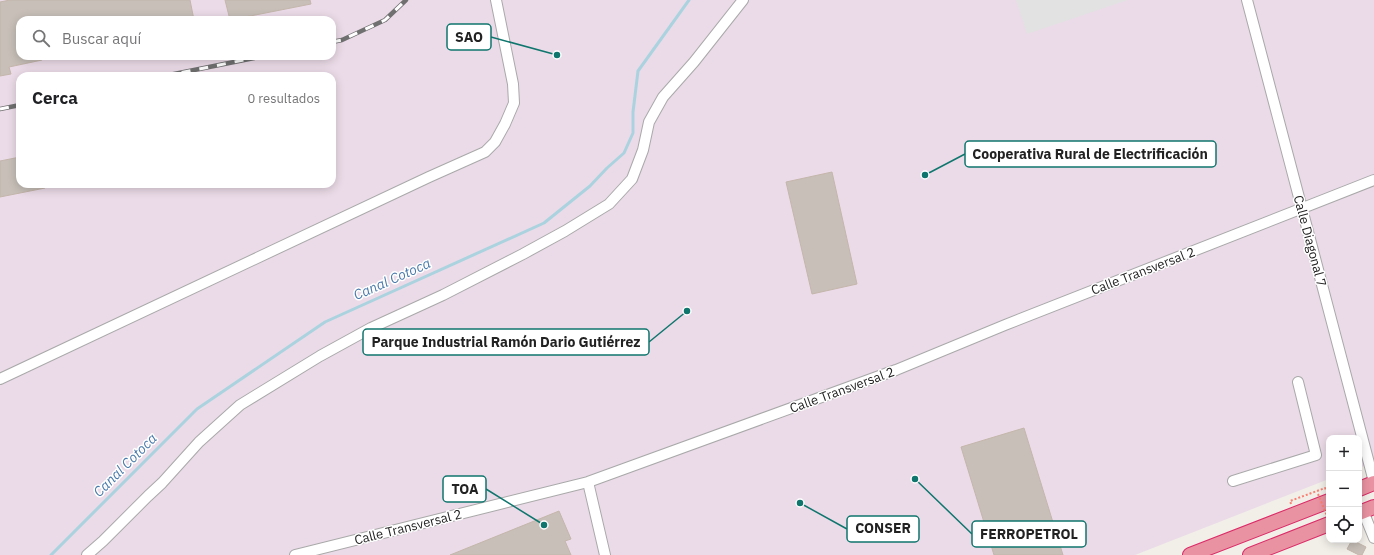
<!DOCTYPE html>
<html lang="es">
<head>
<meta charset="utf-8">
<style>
  body { margin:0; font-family:"IBM Plex Sans",sans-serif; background:#f2f2f2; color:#202124 }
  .controls { position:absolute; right:12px; bottom:12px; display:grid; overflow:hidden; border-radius:8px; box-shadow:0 2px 10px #0003 }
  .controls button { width:36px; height:36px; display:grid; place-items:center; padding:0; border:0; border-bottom:1px solid #e0e0e0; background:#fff; color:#202124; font:20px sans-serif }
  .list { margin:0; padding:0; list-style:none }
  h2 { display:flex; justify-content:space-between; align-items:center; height:52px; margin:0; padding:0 16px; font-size:17px }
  h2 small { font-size:13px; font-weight:400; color:#757577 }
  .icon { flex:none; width:22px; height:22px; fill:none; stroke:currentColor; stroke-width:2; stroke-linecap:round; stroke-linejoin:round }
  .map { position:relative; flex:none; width:1374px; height:555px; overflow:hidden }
  .search { position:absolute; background:#fff; box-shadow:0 2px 10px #0003; left:16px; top:16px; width:320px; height:44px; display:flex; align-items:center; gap:10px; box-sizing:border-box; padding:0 14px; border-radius:12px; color:#757577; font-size:15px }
  .panel { position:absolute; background:#fff; box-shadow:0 2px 10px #0003; left:16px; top:72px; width:320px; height:116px; border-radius:12px }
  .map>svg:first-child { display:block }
  .industrial { fill:#ebdbe8; fill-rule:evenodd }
  .parking { fill:#e2e2e2 }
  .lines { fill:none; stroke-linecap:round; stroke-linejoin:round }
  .stream { stroke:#aad3df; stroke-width:3 }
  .building { fill:#c7bfb8; stroke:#c4b6ab }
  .minor-casing { stroke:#a9a9a9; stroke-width:12 }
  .highway-casing { stroke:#dc2a67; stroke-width:16 }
  .path { stroke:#fa8072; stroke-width:2; stroke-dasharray:2 2; stroke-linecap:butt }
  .minor { stroke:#fff; stroke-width:10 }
  .highway { stroke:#e892a2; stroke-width:14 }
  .rail-casing { stroke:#707070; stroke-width:4.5 }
  .rail { stroke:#fff; stroke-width:3; stroke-dasharray:9; stroke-linecap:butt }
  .path-bridge { stroke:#fa8072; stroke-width:2; stroke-dasharray:2 2; stroke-linecap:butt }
  .labels { text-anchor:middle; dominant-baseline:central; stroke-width:3; stroke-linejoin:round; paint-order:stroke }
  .street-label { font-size:13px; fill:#222; stroke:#fff }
  .water-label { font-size:14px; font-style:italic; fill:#4a7aab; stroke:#fff }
  .leader { fill:none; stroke:#0f766e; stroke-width:1.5 }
  .callout-dot { fill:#0f766e; stroke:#fff; stroke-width:1.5 }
  .callout { fill:#fff; stroke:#0f766e; stroke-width:1.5 }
  .callout-label { font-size:14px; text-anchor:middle; font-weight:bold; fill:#222 }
</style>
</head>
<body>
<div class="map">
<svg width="1374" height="555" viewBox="0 0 1374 555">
  <rect width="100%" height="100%" fill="#f2efe9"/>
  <path class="industrial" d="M0,0H1374V462L1359,468V438H1329V479L1135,555H0ZM20,20H332V56H20ZM20,76H332V184H20Z"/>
  <path class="parking" d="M1016,0H1128L1027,34Z"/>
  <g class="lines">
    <path class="stream" d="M51,555L197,409L325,322L544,223L590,186L607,168L624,153L633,133V112L638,71L689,0"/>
  </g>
  <path class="building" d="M10,0H190L194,20H20V56H41L42,60L9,67L11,74L0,76V2Z
    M225,0H310L311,4L230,20Z
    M20,157V184H44L45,188L0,197V161Z
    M832,172L857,284L812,294L786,182Z
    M1024,428L1063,555H994L961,447Z
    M559,511L571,539L565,541L571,555H450Z
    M1352,540L1366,547L1362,555H1359L1347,549Z"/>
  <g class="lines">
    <defs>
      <path id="minor" d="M1247,0L1374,482
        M0,379L429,177L485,152L495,142L505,124L514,103L513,84L496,0
        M1233,481L1316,455L1298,382
        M588,482L605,555
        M1363,511L1374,538
        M87,555L103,541L148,496L162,483L199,442L240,405L320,356L371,328L443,295L523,254L565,231L609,204L632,179L643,150L649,122L663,97L694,62L743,0
        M295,555L588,482L896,370L1005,325L1374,180"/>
      <path id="highway" d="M1359,489L1374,483
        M1359,513L1374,507
        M1190,555L1329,501
        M1250,555L1329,524"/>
    </defs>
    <use href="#minor" class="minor-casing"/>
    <use href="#highway" class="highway-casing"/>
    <path class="path" d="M1291,504L1290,501L1325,488L1326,490"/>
    <use href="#minor" class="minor"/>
    <use href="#highway" class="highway"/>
    <defs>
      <path id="rail" d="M332,42L342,40L385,20L406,0
        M164,76L264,56
        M0,109L20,105"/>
    </defs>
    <use href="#rail" class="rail-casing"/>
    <use href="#rail" class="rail"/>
    <path class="path-bridge" d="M1318,494L1329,521"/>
  </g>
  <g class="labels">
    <g class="street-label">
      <text transform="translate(1310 241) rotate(75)">Calle Diagonal 7</text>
      <text transform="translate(1143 271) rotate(-21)">Calle Transversal 2</text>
      <text transform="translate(842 390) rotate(-20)">Calle Transversal 2</text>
      <text transform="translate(408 527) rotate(-14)">Calle Transversal 2</text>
    </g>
    <g class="water-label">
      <text transform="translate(392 279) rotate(-24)">Canal Cotoca</text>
      <text transform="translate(125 465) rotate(-45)">Canal Cotoca</text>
    </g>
  </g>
  <path class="leader" d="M557 55L491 37M925 175L965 154M687 311L649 342M544 525L486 489M800 503L847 529M915 479L972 534"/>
  <g class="callout-dot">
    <circle cx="557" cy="55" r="4"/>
    <circle cx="925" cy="175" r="4"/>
    <circle cx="687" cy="311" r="4"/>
    <circle cx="544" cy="525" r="4"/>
    <circle cx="800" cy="503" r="4"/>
    <circle cx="915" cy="479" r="4"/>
  </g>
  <g class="callout">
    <rect x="447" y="24" width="44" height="26" rx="4"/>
    <rect x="965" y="141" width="251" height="26" rx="4"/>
    <rect x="363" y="329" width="286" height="26" rx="4"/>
    <rect x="443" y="476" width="43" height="26" rx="4"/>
    <rect x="847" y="516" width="72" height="26" rx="4"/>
    <rect x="972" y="521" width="114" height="26" rx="4"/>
  </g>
  <g class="callout-label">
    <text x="469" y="42">SAO</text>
    <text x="1090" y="159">Cooperativa Rural de Electrificación</text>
    <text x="506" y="347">Parque Industrial Ramón Dario Gutiérrez</text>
    <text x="465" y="494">TOA</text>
    <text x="883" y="533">CONSER</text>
    <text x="1029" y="539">FERROPETROL</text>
  </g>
</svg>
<div class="controls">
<button>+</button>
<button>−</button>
<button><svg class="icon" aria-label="locate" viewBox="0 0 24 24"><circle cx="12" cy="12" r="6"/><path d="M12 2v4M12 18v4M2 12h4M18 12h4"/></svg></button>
</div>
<div class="search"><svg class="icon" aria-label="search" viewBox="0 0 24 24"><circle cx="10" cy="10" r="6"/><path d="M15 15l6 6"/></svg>Buscar aquí</div>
<section class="panel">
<h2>Cerca<small>0 resultados</small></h2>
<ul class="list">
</ul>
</section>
</div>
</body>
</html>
